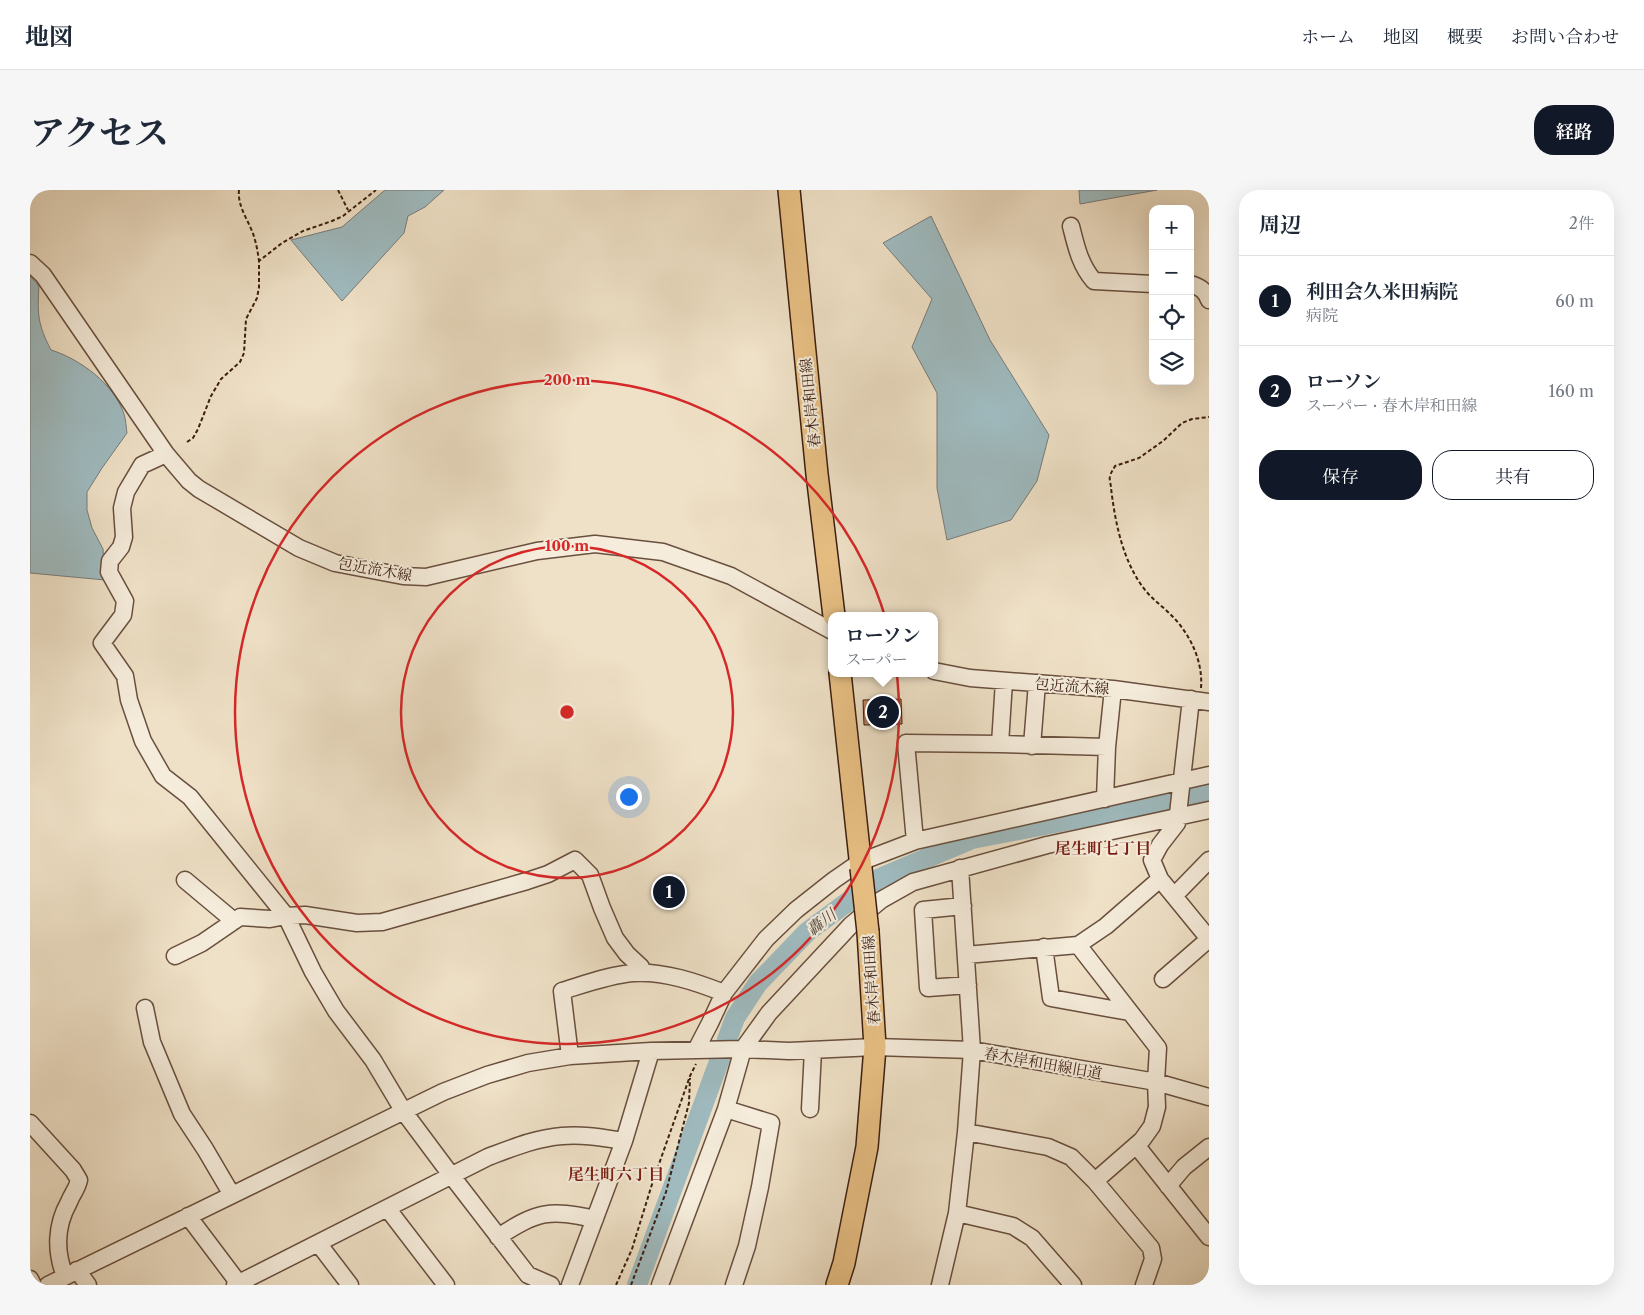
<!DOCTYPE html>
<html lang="ja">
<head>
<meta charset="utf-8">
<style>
  body { margin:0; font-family:"Libre Caslon Text","Noto Serif JP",serif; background:#f6f6f7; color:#1f2937 }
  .controls { position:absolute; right:15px; top:15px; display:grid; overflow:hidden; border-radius:10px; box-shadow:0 5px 20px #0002 }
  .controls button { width:45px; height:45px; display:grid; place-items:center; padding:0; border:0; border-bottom:1px solid #e0e1e3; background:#fff; color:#1f2937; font:25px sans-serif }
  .you { position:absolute; left:598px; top:606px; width:18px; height:18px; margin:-12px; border:4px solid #fff; border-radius:50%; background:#1a73e8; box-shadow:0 0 0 8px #1a73e833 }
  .badge { display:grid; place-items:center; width:32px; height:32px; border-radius:50%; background:#111827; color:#fff; font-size:16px; font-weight:700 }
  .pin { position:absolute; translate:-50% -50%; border:2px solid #fff; box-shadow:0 1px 5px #0006 }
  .popup { position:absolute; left:798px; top:422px; width:110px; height:65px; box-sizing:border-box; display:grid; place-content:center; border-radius:10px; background:#fff; filter:drop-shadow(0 1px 4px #0005); font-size:16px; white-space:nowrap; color:#747a83 }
  .popup b { font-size:19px; color:#1f2937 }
  .popup::after { content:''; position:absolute; left:50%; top:100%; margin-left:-10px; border:10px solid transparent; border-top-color:#fff }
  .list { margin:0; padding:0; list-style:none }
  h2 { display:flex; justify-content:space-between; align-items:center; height:65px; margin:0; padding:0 20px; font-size:21px }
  h2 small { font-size:16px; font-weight:400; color:#747a83 }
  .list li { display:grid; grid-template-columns:32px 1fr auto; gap:15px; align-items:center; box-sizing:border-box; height:90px; padding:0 20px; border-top:1px solid #e0e1e3 }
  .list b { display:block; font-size:19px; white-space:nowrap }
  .list p { margin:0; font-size:16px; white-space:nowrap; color:#747a83 }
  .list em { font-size:16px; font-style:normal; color:#747a83 }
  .actions { display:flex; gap:10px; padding:15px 20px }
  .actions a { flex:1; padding:11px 0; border:1px solid #111827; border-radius:20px; text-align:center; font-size:18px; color:#111827 }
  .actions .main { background:#111827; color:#fff }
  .icon { flex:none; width:28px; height:28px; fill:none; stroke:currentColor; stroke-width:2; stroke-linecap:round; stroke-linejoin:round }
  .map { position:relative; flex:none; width:1179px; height:1095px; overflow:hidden; border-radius:20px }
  header { display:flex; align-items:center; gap:30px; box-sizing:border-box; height:70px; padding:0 25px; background:#fff; border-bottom:1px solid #e0e1e3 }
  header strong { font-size:24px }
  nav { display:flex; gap:28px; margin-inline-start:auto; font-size:18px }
  .intro { display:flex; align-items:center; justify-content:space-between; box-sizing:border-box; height:120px; padding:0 30px }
  h1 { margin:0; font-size:35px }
  .button { padding:12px 22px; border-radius:20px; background:#111827; color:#fff; font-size:18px; font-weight:700 }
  main { display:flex; gap:30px; padding:0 30px }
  aside { flex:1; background:#fff; border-radius:20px; box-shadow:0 5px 20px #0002 }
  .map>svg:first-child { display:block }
  .water { fill:#9fbbc0; stroke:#777c7a }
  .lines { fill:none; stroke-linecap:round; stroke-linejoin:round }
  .river { stroke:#9fbbc0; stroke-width:20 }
  .building { fill:#cc8e66; stroke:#3c1e11 }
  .minor-casing { stroke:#694f3e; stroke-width:19 }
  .major-casing { stroke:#3c1e11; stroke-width:24 }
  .path { stroke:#3c1e11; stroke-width:2; stroke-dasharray:4 2.5; stroke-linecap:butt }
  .minor { stroke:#f5ecdb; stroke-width:16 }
  .major { stroke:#e8c084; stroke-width:21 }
  .major-bridge-casing { stroke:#3c1e11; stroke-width:24; stroke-linecap:butt }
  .major-bridge { stroke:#e8c084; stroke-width:21 }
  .ring { fill:none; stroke:#d62828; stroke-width:2.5 }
  .labels { text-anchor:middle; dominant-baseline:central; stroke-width:4; stroke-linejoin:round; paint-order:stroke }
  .street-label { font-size:15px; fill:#3c1e11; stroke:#f5ecdb }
  .neighbourhood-label { font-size:16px; font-weight:bold; fill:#7a1f14; stroke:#f5ecdb }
  .water-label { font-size:16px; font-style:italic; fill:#5a4d46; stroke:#f5ecdb }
  .centre { fill:#d62828; stroke:#f5ecdb; stroke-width:2.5 }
  .ring-label { font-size:15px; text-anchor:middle; font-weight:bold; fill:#d62828; stroke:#f5ecdb; stroke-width:4; stroke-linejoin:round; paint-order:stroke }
</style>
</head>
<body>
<header>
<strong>地図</strong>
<nav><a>ホーム</a><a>地図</a><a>概要</a><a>お問い合わせ</a></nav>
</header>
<div class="intro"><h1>アクセス</h1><a class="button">経路</a></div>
<main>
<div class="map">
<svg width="1179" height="1095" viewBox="0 0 1179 1095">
  <rect width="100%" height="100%" fill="#efe1c7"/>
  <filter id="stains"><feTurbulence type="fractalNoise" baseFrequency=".004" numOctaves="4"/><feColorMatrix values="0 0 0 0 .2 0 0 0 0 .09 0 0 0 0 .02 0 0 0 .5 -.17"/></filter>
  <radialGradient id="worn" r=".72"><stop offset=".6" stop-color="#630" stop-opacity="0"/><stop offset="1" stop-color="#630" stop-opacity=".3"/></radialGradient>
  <path class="water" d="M355,0H414L395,17L378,26L374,43L312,111L261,50L312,37Z
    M1049,0H1127L1050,14Z
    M901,26L960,150L1019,245L1007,291L981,330L917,350L907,298V203L882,157L902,109L853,53Z
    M0,86L9,96C7,124 8,135 21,160C50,169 84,194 94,224C96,230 96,237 97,243L72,278L57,302V320L62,338L73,359L75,390L0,383Z"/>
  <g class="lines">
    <path class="river" d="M607,1095L705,828L728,793L777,742L850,688L942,649L1179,603"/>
  </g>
  <path class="building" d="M871,509L872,534L834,535L833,510Z"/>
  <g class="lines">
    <defs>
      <path id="minor" d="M1041,36C1046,56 1050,75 1064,91L1123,94
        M0,73L13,85L136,264L159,291L169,299L269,358L305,373L373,386L396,387L507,361L565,354L633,362L701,386L802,441
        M1160,94C1169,96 1176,101 1179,110
        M136,264L112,275L96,302L92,318L94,347L91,357L80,371L79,382L95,411L93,425L72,453L95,486L99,510L113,551L133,586L160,607L256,726L283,782L306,821L343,870L374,922L421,985L498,1085L521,1095
        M904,481L940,488L1083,499L1179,512
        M1161,509L1147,633L1130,655L1122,670L1130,689L1179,749
        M970,554L974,491
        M1002,556L1007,493
        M1075,609L1077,557L1083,499
        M885,651L876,553L970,554L1077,557
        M155,690L204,731
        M1144,706L1179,670
        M933,716L893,720L898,798L938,795
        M1048,755L1128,858L1126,892L1127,917L1122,936L1112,950L1065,991
        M1014,757L1021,808L1099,822
        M936,765L1048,755L1076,736L1130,689
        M145,766L172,753L210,727L240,729L256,726L275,725L327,733L352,732L497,691L518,684L545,670L560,685L572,718L585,748L597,764L611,777L612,783
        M1133,789L1179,749
        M115,818L122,852L152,924L175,959L202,1005
        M666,860L680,833L694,803L736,749L766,720L804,690L830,672L885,651L1179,585
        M540,866L532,801C555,794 579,785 603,783C634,781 666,792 694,803
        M696,919L741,933L730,997L717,1056L704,1095
        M780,919L783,860
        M0,933L43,980L49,990C47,999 42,1004 39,1012C26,1035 25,1061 35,1086
        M936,942L1018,957L1041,967L1065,991L1121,1058L1123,1069L1114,1095
        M1106,955L1179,1047
        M1138,996L1154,977L1179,957
        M357,1018L416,1095
        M927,1023L983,1036L1002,1048L1043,1095
        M158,1026L210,1095
        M468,1047C508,1021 519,1019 565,1029
        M288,1053L320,1095
        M47,1080L58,1095
        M0,1089L3,1095
        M18,1095L413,902L457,885L498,873L540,866L621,861L713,859L759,861L845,857L942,860L1126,892L1179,907
        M205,1095L458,967C482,958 506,948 532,946C553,944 574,948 594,951
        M540,1095L594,951L621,861
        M630,1095L696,919L713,859L739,823L821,735L851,710L883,692L1017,655L1179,620
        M910,1095L927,1023L936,942L942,860L930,678"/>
      <path id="major" d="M759,0L787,284L804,426
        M810,483L831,678
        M807,1095L814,1073L837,957L845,857L838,742"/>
    </defs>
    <use href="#minor" class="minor-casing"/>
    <use href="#major" class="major-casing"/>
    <path class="path" d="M209,0C207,18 221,33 225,50C227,57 228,64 229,71
      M308,0L318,20
      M157,252L163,248L168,239L181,206L191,189L210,172L214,163L216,129L227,108L229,97V71L252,53L273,41L302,31L313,26L346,0
      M1171,498C1173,473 1162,448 1145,429C1134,417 1121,409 1112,396C1092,368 1085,331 1081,298C1081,294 1079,290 1080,286C1081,282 1083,280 1085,276L1109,268L1133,251L1152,233L1162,229L1179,227
      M586,1095L602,1059L623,991L660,886L666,874
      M601,1095L636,1002L659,913L660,888"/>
    <use href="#minor" class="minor"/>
    <use href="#major" class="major"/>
    <defs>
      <path id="major-bridge" d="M831,678L838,742"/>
    </defs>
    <use href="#major-bridge" class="major-bridge-casing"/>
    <use href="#major-bridge" class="major-bridge"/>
  </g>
  <g class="ring">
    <circle cx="537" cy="522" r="166"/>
    <circle cx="537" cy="522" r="332"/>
  </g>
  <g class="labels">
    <g class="street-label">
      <text transform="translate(780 213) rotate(-96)">春木岸和田線</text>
      <text transform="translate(345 379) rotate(10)">包近流木線</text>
      <text transform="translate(1042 496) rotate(4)">包近流木線</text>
      <text transform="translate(841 790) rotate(-94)">春木岸和田線</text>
      <text transform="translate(1013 873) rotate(10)">春木岸和田線旧道</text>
    </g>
    <g class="neighbourhood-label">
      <text x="1073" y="658">尾生町七丁目</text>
      <text x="586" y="984">尾生町六丁目</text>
    </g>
    <g class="water-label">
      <text transform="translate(791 732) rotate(-38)">轟川</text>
    </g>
  </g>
  <circle cx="537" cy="522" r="8" class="centre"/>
  <g class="ring-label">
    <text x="537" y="195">200 m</text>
    <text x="537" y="361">100 m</text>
  </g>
  <rect width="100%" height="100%" filter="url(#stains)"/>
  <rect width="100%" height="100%" fill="url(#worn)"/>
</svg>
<div class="controls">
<button>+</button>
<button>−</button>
<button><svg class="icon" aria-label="locate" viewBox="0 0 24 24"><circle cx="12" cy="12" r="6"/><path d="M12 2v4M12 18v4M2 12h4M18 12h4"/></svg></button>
<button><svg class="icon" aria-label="layers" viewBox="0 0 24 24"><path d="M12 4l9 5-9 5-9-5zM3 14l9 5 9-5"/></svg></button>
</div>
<div class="you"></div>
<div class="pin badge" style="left:639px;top:702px">1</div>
<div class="pin badge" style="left:853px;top:522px">2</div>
<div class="popup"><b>ローソン</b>スーパー</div>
</div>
<aside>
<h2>周辺<small>2件</small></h2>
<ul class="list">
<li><span class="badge">1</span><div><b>利田会久米田病院</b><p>病院</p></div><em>60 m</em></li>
<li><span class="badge">2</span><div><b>ローソン</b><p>スーパー · 春木岸和田線</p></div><em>160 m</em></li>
</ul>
<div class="actions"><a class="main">保存</a><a>共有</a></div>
</aside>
</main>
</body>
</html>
